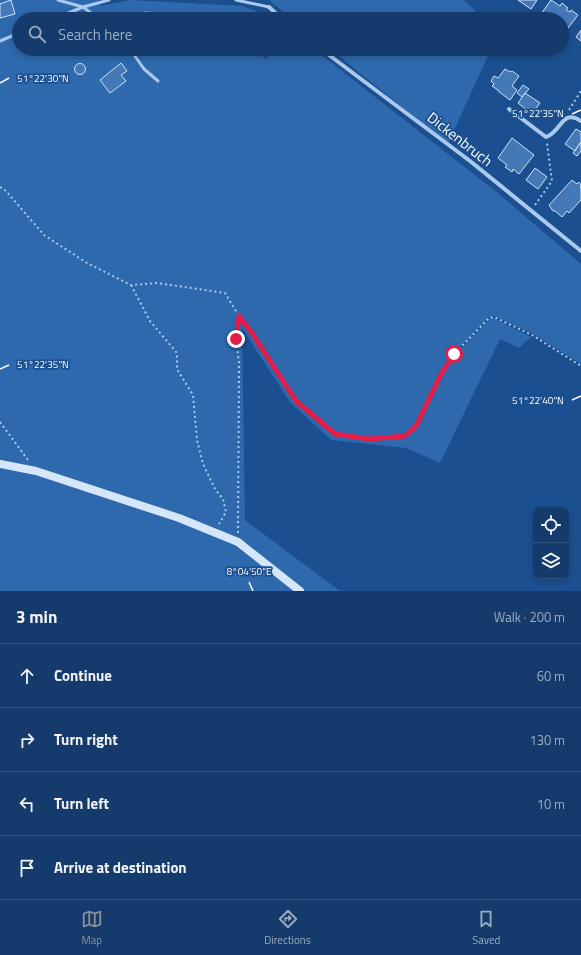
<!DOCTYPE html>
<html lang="en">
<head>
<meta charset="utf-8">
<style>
  body { margin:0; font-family:"Titillium Web",sans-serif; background:#1d4271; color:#f1f3f6 }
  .controls { position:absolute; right:12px; bottom:12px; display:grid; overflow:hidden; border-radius:8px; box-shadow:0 2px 6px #0003 }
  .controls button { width:36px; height:36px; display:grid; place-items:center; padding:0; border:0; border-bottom:1px solid #33557e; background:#143b6b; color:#f1f3f6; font:20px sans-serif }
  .stop { position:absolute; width:12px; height:12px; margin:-9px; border:3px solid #e11d48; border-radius:50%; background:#fff }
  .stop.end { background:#e11d48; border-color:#fff; box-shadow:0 1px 4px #0008 }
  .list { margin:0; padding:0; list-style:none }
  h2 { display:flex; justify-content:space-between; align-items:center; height:52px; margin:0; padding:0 16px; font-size:17px }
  h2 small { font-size:13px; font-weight:400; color:#9dadc1 }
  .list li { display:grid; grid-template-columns:26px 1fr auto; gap:12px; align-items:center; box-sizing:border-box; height:64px; padding:0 16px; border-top:1px solid #33557e }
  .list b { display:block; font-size:15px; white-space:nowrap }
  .list em { font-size:13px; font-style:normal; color:#9dadc1 }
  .icon { flex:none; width:22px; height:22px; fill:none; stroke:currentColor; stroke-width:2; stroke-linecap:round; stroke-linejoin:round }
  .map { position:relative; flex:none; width:581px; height:591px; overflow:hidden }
  .search { position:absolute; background:#143b6b; box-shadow:0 2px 6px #0003; left:12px; right:12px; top:12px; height:44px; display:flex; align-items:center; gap:10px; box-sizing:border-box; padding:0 14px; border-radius:22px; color:#9dadc1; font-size:15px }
  .sheet { height:308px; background:#143b6b }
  nav { display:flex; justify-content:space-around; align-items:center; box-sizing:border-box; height:56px; border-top:1px solid #33557e; background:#143b6b; font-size:11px; color:#9dadc1 }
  nav a { display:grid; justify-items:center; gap:2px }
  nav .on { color:#8c9099 }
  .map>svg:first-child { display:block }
  .green { fill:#2e69ad }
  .building { fill:#4478b7; stroke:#cfe3fa }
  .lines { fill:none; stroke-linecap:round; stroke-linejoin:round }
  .path { stroke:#a9c9ee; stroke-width:2; stroke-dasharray:2 3; stroke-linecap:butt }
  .lane { stroke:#a9c9ee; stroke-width:3 }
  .street { stroke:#a9c9ee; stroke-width:4 }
  .secondary { stroke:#d6e6fa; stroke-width:8 }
  .route { stroke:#e11d48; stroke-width:5 }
  .ticks { fill:none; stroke:#fff; stroke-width:1.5 }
  .labels { text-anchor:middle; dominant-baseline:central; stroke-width:3.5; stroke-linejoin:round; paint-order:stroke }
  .street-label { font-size:15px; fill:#fff; stroke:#1b4f8f }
  .ticks-label { font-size:10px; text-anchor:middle; fill:#fff; stroke:#1b4f8f; stroke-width:3.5; stroke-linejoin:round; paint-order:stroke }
</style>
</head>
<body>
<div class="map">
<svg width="581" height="591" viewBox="0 0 581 591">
  <rect width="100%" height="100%" fill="#1b4f8f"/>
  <path class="green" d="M0,0H99L100,6L130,0L242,6L262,13L267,18L266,19H19V49H252L266,59L275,49H314L499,194L581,264V364L533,334L494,316L489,317L454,354L441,374L413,429L417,425L442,374L455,355L489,319L494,318L531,337L519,348L500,339L440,463L406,448L331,440L290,402L242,328L245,520L340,591H0Z
    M269,0H464L484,19H292Z
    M330,49H491L448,144Z"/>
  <path class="building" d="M11,0L15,14L0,18V4Z
    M518,0H537L531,9Z
    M551,0L560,6L562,3L568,8L566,10L570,12L571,10L578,15L565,32L562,30V19H558L554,16L552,19L548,17L546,18L541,14Z
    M144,12L162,13V19H144Z
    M162,13H167V19H162Z
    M199,15L212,16V19H198Z
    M581,30V41L576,37Z
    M74,49H83L76,53Z
    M121,63L127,71L121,75L126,81L110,93L100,80Z
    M74.5 69a5.5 5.5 0 1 1 11 0a5.5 5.5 0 1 1-11 0Z
    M505,69L510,72L512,71L519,76L512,86L517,90L510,100L498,91V90L492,86L494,84L491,81L494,76L498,78Z
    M523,85L529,89L522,97L517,93Z
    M525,93L540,103L532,114L518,103Z
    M576,129L581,132V142L575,151L565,144Z
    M512,138L534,155L519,174L513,169L512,172L505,167L507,165L498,158Z
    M581,142V151L577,156L573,153Z
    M535,168L547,177L538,189L526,180Z
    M572,180L577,184L579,182L581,185L580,187L581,188V200L569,213L567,211L562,217L555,211H553L549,205Z"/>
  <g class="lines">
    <path class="path" d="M569,110L581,91
      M0,187L6,191L44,235L87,263L131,285L157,283L225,293L239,316L252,333L296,401L318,421L335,434L369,439L405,436L416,426L441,374L454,354L489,318L494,317L532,335L581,366
      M535,205L552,181L547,143
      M131,285L150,321L177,353V369L193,395L197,440L203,464L215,489L223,499L226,512L219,524
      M0,422L28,460
      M238,533L239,362L236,339L239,316"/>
    <path class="lane" d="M58,0L83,7L99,19
      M236,0L269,7
      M54,19L83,7L109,0
      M0,41L19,33
      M130,49L144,69L158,81"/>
    <path class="street" d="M269,7L282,19
      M321,49L470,161L581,251
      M509,109L546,137C562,132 561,108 581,121"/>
    <path class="secondary" d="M0,464L36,471L179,518L238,542L300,591"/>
  </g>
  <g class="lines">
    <path class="route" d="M236,339L239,316L252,333L296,401L335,434L369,439L405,436L416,426L441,374L454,354"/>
  </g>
  <path class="ticks" d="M0,83L9,78M572,114L581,110M0,369L9,365M572,400L581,396M249,582L253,591"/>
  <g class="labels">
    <g class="street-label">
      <text transform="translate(460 139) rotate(38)">Dickenbruch</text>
    </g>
  </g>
  <g class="ticks-label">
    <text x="43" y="82">51°22'30"N</text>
    <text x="538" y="117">51°22'35"N</text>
    <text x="43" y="368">51°22'35"N</text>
    <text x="538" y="404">51°22'40"N</text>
    <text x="249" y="575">8°04'50"E</text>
  </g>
</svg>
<div class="controls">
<button><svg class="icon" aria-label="locate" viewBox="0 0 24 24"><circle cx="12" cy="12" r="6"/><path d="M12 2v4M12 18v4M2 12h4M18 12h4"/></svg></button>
<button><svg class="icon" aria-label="layers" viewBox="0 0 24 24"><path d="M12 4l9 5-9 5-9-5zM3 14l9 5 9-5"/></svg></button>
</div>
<div class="stop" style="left:454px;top:354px"></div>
<div class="stop end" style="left:236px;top:339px"></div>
<div class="search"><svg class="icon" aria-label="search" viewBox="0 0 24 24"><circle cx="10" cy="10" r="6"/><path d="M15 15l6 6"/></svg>Search here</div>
</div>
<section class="sheet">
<h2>3 min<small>Walk · 200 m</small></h2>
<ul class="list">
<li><svg class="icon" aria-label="ahead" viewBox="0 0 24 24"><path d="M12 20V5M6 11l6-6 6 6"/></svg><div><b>Continue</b></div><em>60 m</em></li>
<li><svg class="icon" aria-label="right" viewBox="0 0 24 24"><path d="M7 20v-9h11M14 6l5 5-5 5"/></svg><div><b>Turn right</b></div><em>130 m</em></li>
<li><svg class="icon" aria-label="left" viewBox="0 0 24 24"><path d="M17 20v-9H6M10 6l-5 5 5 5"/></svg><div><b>Turn left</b></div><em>10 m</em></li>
<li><svg class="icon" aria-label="arrive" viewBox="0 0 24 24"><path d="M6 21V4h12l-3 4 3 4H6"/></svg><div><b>Arrive at destination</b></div></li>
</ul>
</section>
<nav>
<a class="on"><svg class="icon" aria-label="map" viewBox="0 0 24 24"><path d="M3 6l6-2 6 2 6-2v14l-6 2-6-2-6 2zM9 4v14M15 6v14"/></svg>Map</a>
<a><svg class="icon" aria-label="directions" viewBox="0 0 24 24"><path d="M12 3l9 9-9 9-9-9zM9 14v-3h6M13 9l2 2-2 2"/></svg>Directions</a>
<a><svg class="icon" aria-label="saved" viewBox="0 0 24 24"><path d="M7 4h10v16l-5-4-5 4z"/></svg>Saved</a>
</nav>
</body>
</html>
